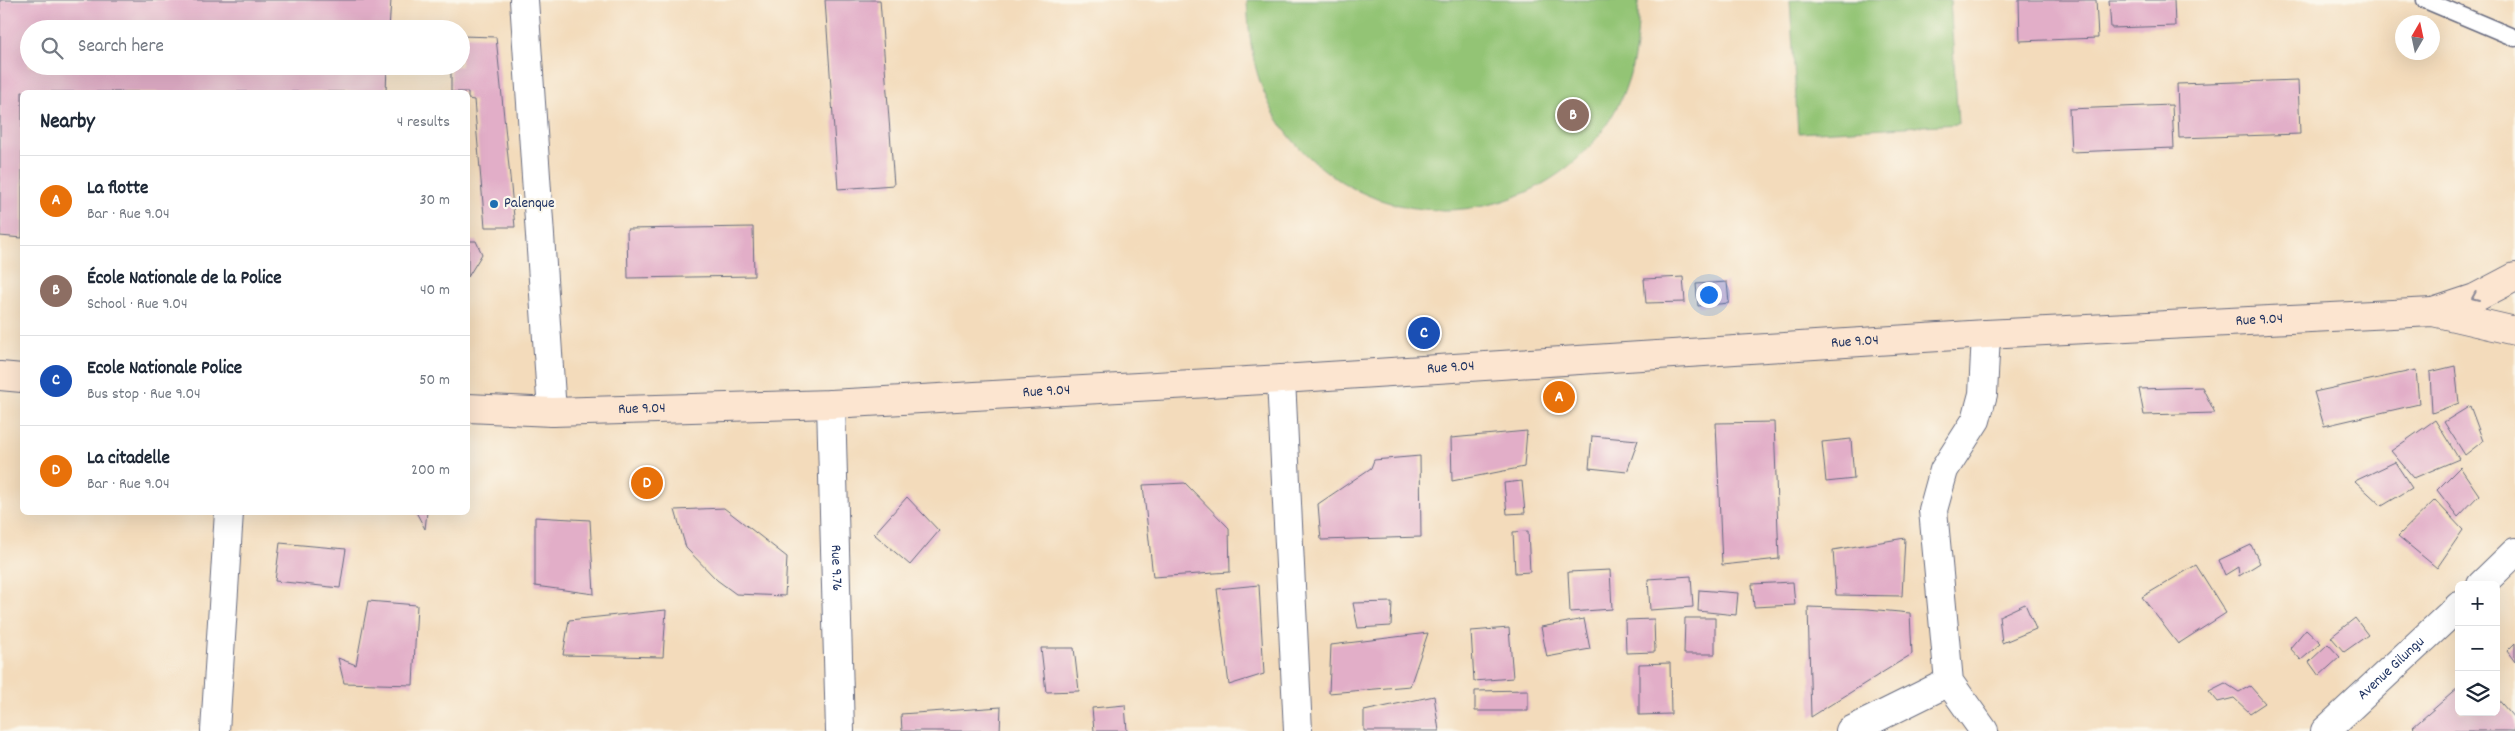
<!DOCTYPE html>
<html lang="en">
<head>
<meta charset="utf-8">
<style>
  body { margin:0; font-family:Dekko,sans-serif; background:#f6f6f7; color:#1f2937 }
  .controls { position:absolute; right:15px; bottom:15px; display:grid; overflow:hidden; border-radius:8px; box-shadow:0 5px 20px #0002 }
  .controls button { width:45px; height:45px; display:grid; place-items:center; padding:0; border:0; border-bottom:1px solid #e0e1e3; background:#fff; color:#1f2937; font:25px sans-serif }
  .compass { position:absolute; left:2395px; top:15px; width:45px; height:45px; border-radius:50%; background:#fff; box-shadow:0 5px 20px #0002; rotate:9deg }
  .you { position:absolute; left:1708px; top:294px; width:18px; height:18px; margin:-12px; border:4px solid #fff; border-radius:50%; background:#1a73e8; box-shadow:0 0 0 8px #1a73e833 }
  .badge { display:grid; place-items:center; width:32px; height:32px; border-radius:50%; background:#0b8043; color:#fff; font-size:16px; font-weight:700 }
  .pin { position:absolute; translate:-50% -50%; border:2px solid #fff; box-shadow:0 1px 5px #0006 }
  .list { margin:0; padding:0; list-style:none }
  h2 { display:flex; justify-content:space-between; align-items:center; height:65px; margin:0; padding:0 20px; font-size:21px }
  h2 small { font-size:16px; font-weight:400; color:#747a83 }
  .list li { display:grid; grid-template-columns:32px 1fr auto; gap:15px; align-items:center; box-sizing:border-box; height:90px; padding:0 20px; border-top:1px solid #e0e1e3 }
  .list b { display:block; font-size:19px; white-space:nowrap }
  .list p { margin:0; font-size:16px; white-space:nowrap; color:#747a83 }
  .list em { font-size:16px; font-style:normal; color:#747a83 }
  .icon { flex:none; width:28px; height:28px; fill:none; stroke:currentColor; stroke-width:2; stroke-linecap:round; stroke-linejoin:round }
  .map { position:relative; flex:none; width:2515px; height:731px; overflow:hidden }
  .search { position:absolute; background:#fff; box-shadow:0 5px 20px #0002; left:20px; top:20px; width:450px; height:55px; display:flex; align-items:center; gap:12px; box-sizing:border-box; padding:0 18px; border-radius:28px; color:#747a83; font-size:19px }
  .panel { position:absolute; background:#fff; box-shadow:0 5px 20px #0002; left:20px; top:90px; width:450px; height:425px; border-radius:8px }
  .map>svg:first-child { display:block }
  .green { fill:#93c474; stroke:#577a69 }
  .building { fill:#e2aec8 }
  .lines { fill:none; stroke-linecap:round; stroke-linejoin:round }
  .service-casing { stroke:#676b7f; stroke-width:19 }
  .minor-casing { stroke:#676b7f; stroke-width:30 }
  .secondary-casing { stroke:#676b7f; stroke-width:30 }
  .service { stroke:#fff; stroke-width:16 }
  .minor { stroke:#fff; stroke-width:28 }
  .secondary { stroke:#fce5d0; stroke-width:28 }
  .oneway { stroke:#8c8a97 }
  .poi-dot { fill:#1f6fb2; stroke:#fbf7ec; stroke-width:2 }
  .labels { text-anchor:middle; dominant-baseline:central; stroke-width:4.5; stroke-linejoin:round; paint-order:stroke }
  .poi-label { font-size:15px; fill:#1b2f5e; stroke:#fbf7ec; text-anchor:start }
  .street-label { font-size:15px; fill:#1b2f5e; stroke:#fbf7ec }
</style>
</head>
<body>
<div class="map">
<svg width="2515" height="731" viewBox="0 0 2515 731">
  <rect width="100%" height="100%" fill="#fbf7ec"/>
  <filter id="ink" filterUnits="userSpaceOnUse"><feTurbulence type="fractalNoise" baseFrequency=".02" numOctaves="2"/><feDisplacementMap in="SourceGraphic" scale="10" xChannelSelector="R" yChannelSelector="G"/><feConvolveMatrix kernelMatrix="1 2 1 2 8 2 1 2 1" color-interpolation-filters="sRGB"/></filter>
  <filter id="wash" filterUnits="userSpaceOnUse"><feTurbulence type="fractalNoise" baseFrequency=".0096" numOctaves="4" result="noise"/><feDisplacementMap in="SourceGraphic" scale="20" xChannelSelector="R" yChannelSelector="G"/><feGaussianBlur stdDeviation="1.12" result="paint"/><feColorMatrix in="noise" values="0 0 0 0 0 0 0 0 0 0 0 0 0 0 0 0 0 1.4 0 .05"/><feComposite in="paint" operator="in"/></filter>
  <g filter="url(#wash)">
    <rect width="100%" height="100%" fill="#f3dbbb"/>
    <path class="green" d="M1247,0H1638C1639,31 1636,60 1625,89C1582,201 1442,243 1342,182C1310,162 1282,134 1267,99C1252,67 1249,35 1247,0Z
      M1790,0H1950L1958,124L1798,133Z"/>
    <g id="blocks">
      <path class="building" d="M0,0H391L389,29H29V66H387L386,92H22V238L0,236Z
        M825,0H880L894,185L838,189Z
        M2019,0H2096L2098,38L2020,41Z
        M2109,0H2174L2175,26L2111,28Z
        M461,36L496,37L515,227H485L474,100L468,99V92H451V66H461Z
        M2298,80L2300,134L2179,138L2177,84Z
        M2172,105L2174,148L2071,152L2069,109Z
        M753,227L754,276L628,278L627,229Z
        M468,241H476L482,254L468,277Z
        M1683,277L1685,302L1646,303L1644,279Z
        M1727,282L1729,303L1698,306L1696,284Z
        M2455,366L2459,403L2432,413L2430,372Z
        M2416,370L2419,404L2324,426L2314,392Z
        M2202,387L2215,413L2144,415L2139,389Z
        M2470,406L2483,441L2465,455L2444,422Z
        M2435,420L2459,459L2414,478L2391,451Z
        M1774,422L1779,559L1722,565L1716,423Z
        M1527,431L1524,467L1452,481L1451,438Z
        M1592,436L1638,440L1627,472L1589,468Z
        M1851,439L1854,479L1826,482L1822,442Z
        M1420,456L1421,537L1321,540L1318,504L1371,468L1374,460Z
        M2395,462L2412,488L2382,506L2355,481Z
        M2460,467L2479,495L2458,517L2437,490Z
        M1522,481L1525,513L1507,514L1504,483Z
        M1185,483L1229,528L1230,572L1153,577L1143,485Z
        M907,497L939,531L910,565L874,534Z
        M2435,500L2463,530L2437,568L2398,536Z
        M724,508L787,557L785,596L736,594L717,580L686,548L675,510Z
        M416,512H427L425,529Z
        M535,517L590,520L594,594L535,586Z
        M1528,531L1530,572L1515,573L1513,532Z
        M1905,538L1902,596L1836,595L1833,550Z
        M280,543L346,549L340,588L275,581Z
        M2251,545L2260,563L2239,576L2238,567L2225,575L2219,560Z
        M2196,565L2226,613L2178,644L2142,597Z
        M1610,570L1612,609L1570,612L1568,572Z
        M1691,576L1693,607L1650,610L1648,579Z
        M1793,582L1795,605L1754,607L1752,584Z
        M1259,585L1264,674L1229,685L1217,589Z
        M1699,590L1738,593L1736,615L1698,611Z
        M368,601L417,605L413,685L344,683L338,658L356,665Z
        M1392,602L1391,626L1358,628L1353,603Z
        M2025,604L2036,629L2002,643L1999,616Z
        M1808,607L1868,609L1910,613L1912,654L1811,717Z
        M666,610L663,657L563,655L569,620Z
        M1685,618H1715V654H1684Z
        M2355,618L2368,635L2344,652L2331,637Z
        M1584,619L1590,649L1547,657L1541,627Z
        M1654,619L1655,652L1626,653L1625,620Z
        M1509,628L1513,678L1474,681L1471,631Z
        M2306,629L2321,643L2301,660L2290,648Z
        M1428,633L1410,686L1329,693L1331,645Z
        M2515,643V662L2507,651Z
        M2328,644L2340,657L2319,676L2309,662Z
        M1041,648H1074L1079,691L1046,692Z
        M1670,663L1671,714L1639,715V664Z
        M2225,683L2239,692L2250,686L2265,703L2250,713L2234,698L2218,702L2209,691Z
        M2459,687V712H2496V697L2515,719V731H2417L2413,727Z
        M1528,690V711H1475V691Z
        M1434,696L1439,731H1364V711Z
        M1125,705L1127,731H1094L1092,708Z
        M1001,707L1000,731H902L901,714Z"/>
    </g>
  </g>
  <g filter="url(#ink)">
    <use href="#blocks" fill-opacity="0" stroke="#676b7f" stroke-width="1"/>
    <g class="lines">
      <defs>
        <path id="service" d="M2425,0L2515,38"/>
        <g id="minor">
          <path d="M524,0L552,412"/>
          <path d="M1281,379L1298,731"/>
          <path id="s1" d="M831,404L840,731"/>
          <path d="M2481,585L2515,552"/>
          <path d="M215,731L229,512"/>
          <path d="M1850,731L1949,682"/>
          <path d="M1984,731L1949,682L1933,510L1944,470L1976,420L1983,394L1986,334"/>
          <path id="s2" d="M2325,731L2459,606"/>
        </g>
        <g id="secondary">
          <path d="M2433,312L2475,298L2515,277"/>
          <path d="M0,376L22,378"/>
          <path id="s3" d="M468,408L552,412L831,404L1281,379L1986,334L2433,312L2515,331"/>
        </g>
      </defs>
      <use href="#service" class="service-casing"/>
      <use href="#minor" class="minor-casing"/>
      <use href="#secondary" class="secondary-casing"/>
      <use href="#service" class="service"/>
      <use href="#minor" class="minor"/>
      <use href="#secondary" class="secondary"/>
    </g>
    <defs><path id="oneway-chevron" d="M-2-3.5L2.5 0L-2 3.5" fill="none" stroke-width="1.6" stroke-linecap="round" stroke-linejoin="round" transform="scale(1.25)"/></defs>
    <use class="oneway" href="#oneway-chevron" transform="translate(2475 297) rotate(157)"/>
  </g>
  <circle class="poi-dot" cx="494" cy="204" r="5"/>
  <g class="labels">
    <g class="poi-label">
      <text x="504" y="204">Palenque</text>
    </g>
    <g class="street-label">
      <text stroke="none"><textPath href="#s3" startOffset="1794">Rue 9.04</textPath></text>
      <text stroke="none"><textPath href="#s3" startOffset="1389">Rue 9.04</textPath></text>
      <text stroke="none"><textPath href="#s3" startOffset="984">Rue 9.04</textPath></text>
      <text stroke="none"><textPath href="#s3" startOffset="579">Rue 9.04</textPath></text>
      <text stroke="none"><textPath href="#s3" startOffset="174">Rue 9.04</textPath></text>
      <text stroke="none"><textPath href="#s1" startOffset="164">Rue 9.76</textPath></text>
      <text stroke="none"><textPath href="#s2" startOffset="91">Avenue Gilungu</textPath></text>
    </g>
  </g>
</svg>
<div class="controls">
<button>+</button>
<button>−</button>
<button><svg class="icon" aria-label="layers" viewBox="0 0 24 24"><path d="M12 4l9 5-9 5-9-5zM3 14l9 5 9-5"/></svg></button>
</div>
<svg class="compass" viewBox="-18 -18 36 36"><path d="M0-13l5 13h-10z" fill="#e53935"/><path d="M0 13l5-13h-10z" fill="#747a83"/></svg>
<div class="you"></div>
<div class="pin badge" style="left:1559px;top:397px;background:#e8710a">A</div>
<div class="pin badge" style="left:1573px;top:115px;background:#8d6e63">B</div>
<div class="pin badge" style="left:1424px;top:333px;background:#1a4fb4">C</div>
<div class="pin badge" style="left:647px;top:483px;background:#e8710a">D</div>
<div class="search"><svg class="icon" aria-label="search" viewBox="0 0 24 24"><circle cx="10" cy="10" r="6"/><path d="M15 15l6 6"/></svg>Search here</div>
<section class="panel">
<h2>Nearby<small>4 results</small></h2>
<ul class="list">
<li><span class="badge" style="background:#e8710a">A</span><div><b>La flotte</b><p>Bar · Rue 9.04</p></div><em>30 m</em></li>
<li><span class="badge" style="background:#8d6e63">B</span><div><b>École Nationale de la Police</b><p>School · Rue 9.04</p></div><em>40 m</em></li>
<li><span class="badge" style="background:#1a4fb4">C</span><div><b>Ecole Nationale Police</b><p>Bus stop · Rue 9.04</p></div><em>50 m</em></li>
<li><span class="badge" style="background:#e8710a">D</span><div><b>La citadelle</b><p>Bar · Rue 9.04</p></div><em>200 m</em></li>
</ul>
</section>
</div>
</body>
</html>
